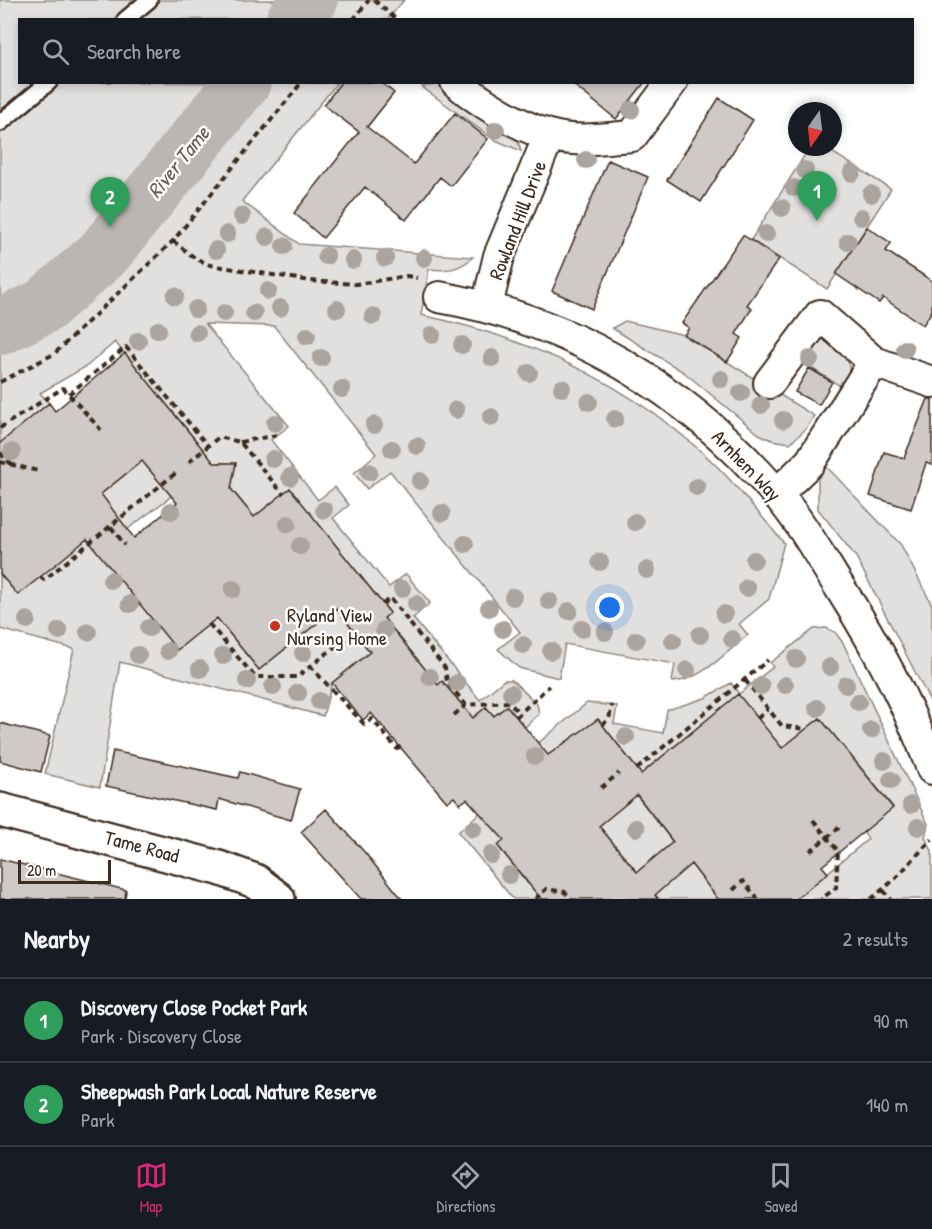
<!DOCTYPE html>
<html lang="en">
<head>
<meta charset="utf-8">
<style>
  body { margin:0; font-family:"Patrick Hand",sans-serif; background:#242831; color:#f1f3f6 }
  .compass { position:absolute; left:788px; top:102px; width:54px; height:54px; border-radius:50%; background:#171b24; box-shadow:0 3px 9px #0003; rotate:194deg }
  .scale { position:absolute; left:18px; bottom:15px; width:93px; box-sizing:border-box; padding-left:6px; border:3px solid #3b2a1e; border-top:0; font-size:16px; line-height:21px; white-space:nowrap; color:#3b2a1e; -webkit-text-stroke:4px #fff; paint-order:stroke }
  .you { position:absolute; left:610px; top:608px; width:21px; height:21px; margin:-15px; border:4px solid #fff; border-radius:50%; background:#1a73e8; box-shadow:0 0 0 9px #1a73e833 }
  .badge { display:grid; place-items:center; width:39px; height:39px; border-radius:50%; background:#db2777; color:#fff; font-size:20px; font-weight:700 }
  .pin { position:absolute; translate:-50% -50px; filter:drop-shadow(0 2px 3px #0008) }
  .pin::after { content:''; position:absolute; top:32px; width:21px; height:18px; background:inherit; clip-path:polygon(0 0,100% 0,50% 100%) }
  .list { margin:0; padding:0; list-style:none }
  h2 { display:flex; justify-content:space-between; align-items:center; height:78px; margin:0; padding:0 24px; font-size:26px }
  h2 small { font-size:20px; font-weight:400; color:#9ea1a6 }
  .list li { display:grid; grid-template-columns:39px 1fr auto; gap:18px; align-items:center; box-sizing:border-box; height:84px; padding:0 24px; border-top:2px solid #363941 }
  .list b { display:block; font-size:22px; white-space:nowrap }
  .list p { margin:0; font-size:20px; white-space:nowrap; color:#9ea1a6 }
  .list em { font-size:20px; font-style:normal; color:#9ea1a6 }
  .icon { flex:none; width:33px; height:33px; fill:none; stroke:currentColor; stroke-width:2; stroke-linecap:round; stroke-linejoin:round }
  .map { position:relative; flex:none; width:932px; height:899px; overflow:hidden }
  .search { position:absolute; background:#171b24; box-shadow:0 3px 9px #0003; left:18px; right:18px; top:18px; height:66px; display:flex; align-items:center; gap:15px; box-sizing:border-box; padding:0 21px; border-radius:0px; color:#9ea1a6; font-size:22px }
  .sheet { height:246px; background:#171b24 }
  nav { display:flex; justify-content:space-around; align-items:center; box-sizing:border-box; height:84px; border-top:2px solid #363941; background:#171b24; font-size:16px; color:#9ea1a6 }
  nav a { display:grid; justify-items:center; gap:3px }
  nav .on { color:#db2777 }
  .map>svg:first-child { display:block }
  .green { fill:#e2e0de; stroke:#8e857e; stroke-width:1.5 }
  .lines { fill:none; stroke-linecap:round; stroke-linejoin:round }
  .river { stroke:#bcb6b3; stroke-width:56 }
  .building { fill:#cfcac7; stroke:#3b2a1e; stroke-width:1.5; fill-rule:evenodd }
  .lane-casing { stroke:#3b2a1e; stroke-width:20 }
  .street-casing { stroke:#3b2a1e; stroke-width:34 }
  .secondary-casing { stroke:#3b2a1e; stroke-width:38 }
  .path { stroke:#3b2a1e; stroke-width:4; stroke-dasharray:6 4.5; stroke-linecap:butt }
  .lane { stroke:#fff; stroke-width:15 }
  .street { stroke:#fff; stroke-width:30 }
  .secondary { stroke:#fff; stroke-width:33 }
  .tree { fill:#aaa39e }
  .poi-dot { fill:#c8321e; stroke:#fff; stroke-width:2 }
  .labels { text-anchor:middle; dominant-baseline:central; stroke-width:5; stroke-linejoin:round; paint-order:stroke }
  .street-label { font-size:20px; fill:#3b2a1e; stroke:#fff }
  .poi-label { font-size:20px; fill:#3b2a1e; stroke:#fff; text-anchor:start }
  .water-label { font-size:21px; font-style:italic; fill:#685b52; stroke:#fff }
</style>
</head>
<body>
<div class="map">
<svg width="932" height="899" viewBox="0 0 932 899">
  <rect width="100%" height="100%" fill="#fff"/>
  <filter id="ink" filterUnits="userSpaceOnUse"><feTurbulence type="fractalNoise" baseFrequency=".0167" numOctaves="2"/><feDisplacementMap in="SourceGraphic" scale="12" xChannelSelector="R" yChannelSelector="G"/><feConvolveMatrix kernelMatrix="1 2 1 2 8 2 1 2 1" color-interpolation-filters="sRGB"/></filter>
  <g filter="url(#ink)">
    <path class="green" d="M0,0H404L388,19L20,20V82L337,83L242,201L299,244L473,257C459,270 447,271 429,269L421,315C527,337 624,381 704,454C734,481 758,513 784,543L769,599L739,624L748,635C726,652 701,681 672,682L675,664L565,644L559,678L519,668L498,649L520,632L390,471L367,489L354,473L376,454L274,326L205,324L289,426L271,440L318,500L335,487L349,505L333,518L389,587L406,574L430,603L413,618L480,700L504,680H512L537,704L539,714L525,727L507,706L494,716L486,707L463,726L461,703L443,682L433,689L425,669L395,632L373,628L390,613L290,489L254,517L227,484L234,470L228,463H219L214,468L184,455L198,443L115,342L87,366L40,393L49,403L0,444Z
      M440,84L518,141L521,151L493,139L422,87Z
      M810,147H824L891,189L827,289L751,240Z
      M625,321L684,335L814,416L806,429L790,443L772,440L759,434L685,373L612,328Z
      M825,333C843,353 857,360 845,389L803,363Z
      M144,459L186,485L124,532L177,650L216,618L262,606L229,633L259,670L350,597L367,610L349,625L370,652L332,683L323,716L120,662L100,787L45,774L74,649L0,629V574L18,595L101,494Z
      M826,466L901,545L932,605V705L856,557L818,509V478Z
      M826,628L835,632L843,643L928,824L925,837L932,851V899H796L868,839L863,832L893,807L820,718L780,750L737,761L770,734L738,695L647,769L709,860L598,719L529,769L519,759L587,703L617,706L614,724L663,733L667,710L705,698L731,683L739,694L773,667L770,663L814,629Z
      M595,742L673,842L637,872L599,826L618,810L587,773L498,846L528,884L559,859L553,899H513L458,832L485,808Z
      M684,855L718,899H659L655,894Z"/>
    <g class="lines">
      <path class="river" d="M294,20L310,0
        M0,327L44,306L103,254L243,82"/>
    </g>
    <path class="building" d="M341,82H381L394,93L367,127L414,164L455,113L488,139L451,186L440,177L406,220L365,187L323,238L294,213L359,132L324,105Z
      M570,82H645L616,119Z
      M719,98L753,120L701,202L667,180Z
      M608,160L648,177L592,309L552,291Z
      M867,227L891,243L886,251L932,281V311L923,325L883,298L879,303L836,274Z
      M743,235L779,259L747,305L752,308L736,334L742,338L727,362L684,335L689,328L682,323Z
      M125,353L214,463H236L231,489L254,517L290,488L390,613L384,618L438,685L442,681L473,718L486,707L494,716L507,706L548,755L598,719L641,774L738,694L782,748L820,718L893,808L822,866L828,873L796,899H718L691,864L655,895L658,899H541L498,846L504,840L467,799L460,804L454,797L447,802L371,713L363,720L332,683L370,652L336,608L259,670L217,618L177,650L87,539L18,595L0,574V443L49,403L55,411ZM142,461L177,503L134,538L101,494ZM637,795L673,842L637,872L599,826Z
      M809,368L832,382L819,405L795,392Z
      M928,399H932V465L926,463L911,509L870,496L884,452L904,458Z
      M0,723L50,736L41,772L0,761Z
      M113,751L238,778L240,772L300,789L291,820L219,799L217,810L106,786Z
      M326,809L366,854L402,899H361L301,832Z
      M0,859L126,890L125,899H0Z"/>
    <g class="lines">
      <defs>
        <path id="lane" d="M125,20L149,0
          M0,123L49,82"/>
        <path id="street" d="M456,82C480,102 518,126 549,135C574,143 606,138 632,136L672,82
          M439,297C574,321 687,390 776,493C802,523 821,558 842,591C878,648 909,705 932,769
          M487,306L499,256L549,136
          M769,383L820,315L874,362L932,382
          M777,494L810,462L874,362"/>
        <path id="secondary" d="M0,810L219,868L255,881L278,899"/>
      </defs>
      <use href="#lane" class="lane-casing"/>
      <use href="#street" class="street-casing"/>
      <use href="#secondary" class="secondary-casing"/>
      <path class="path" d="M374,0L397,20
        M353,20L369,0
        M173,241L195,258L210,265L311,281L356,284L407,276L417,278
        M0,382L54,354L173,241L302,82
        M69,394L126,347L208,446
        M0,428L63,388L101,430
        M240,442L277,435
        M0,453L11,464
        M0,462L38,471
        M189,462L219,437L240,442L283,494
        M111,527L125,545
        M40,577L44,580L177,472
        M383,604L390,598L445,668L447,682L466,705
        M209,624L255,677H297L354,632
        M310,666L364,724L372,719L397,749L400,746
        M745,680L782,726L806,729
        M454,715L466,705L508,702L520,713
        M516,717L549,686
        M758,718L768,709
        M602,725L609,719L612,705
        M637,769L768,660
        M601,788L619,773
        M813,820L838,851L836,888L821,899
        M810,851L841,826
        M733,890L743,881L758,899
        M883,890L891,899
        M535,899L546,889L565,892L571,899
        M871,899L894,880L932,839"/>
      <use href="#lane" class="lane"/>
      <use href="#street" class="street"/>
      <use href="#secondary" class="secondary"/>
    </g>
    <g class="tree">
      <circle cx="631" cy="110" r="9"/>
      <circle cx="496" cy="130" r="9"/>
      <circle cx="586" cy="160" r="9"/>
      <circle cx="805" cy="170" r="9"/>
      <circle cx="852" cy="173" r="9"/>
      <circle cx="794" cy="188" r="9"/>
      <circle cx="871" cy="194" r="9"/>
      <circle cx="782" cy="208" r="9"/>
      <circle cx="242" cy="216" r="9"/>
      <circle cx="861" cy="217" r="9"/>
      <circle cx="227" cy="234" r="9"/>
      <circle cx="766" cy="234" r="9"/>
      <circle cx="267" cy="237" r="9"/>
      <circle cx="848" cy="242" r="9"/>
      <circle cx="284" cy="246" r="9"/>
      <circle cx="216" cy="250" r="9"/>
      <circle cx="326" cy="256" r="9"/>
      <circle cx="385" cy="258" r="9"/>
      <circle cx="424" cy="258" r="9"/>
      <circle cx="353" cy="260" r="9"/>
      <circle cx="268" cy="291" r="9"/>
      <circle cx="175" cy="296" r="9"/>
      <circle cx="280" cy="308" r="9"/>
      <circle cx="196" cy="309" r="9"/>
      <circle cx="337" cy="309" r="9"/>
      <circle cx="224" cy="313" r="9"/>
      <circle cx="254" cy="313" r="9"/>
      <circle cx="373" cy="316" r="9"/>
      <circle cx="158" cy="330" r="9"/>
      <circle cx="197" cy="333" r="9"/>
      <circle cx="432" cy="335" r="9"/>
      <circle cx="307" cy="336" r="9"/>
      <circle cx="138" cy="341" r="9"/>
      <circle cx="462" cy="345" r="9"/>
      <circle cx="905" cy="349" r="9"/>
      <circle cx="321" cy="358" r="9"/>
      <circle cx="492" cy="358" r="9"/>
      <circle cx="810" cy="359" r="9"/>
      <circle cx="529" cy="373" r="9"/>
      <circle cx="721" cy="379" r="9"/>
      <circle cx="562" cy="388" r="9"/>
      <circle cx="342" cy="389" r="9"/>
      <circle cx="741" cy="393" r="9"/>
      <circle cx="589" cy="402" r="9"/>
      <circle cx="761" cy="405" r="9"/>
      <circle cx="456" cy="410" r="9"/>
      <circle cx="491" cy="417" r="9"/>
      <circle cx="615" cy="419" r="9"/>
      <circle cx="783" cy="420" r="9"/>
      <circle cx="275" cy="423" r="9"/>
      <circle cx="374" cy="425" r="9"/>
      <circle cx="417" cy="446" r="9"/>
      <circle cx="392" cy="449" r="9"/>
      <circle cx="12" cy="452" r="9"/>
      <circle cx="273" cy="459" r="9"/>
      <circle cx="369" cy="472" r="9"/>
      <circle cx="290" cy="477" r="9"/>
      <circle cx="420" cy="481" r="9"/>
      <circle cx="697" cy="487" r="9"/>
      <circle cx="324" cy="510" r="9"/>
      <circle cx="171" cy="511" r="9"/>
      <circle cx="442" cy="513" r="9"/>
      <circle cx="635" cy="522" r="9"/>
      <circle cx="288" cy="524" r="9"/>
      <circle cx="465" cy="544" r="9"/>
      <circle cx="300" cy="546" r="9"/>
      <circle cx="754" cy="560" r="9"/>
      <circle cx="600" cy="562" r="9"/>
      <circle cx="647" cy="570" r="9"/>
      <circle cx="111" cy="580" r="9"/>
      <circle cx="747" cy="588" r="9"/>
      <circle cx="233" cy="589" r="9"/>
      <circle cx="402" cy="589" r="9"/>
      <circle cx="513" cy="597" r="9"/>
      <circle cx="549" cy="601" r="9"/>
      <circle cx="130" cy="604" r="9"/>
      <circle cx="416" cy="604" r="9"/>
      <circle cx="489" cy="608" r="9"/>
      <circle cx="569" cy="611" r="9"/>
      <circle cx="724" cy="614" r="9"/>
      <circle cx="27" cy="620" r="9"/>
      <circle cx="149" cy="628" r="9"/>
      <circle cx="503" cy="629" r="9"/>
      <circle cx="582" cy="629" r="9"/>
      <circle cx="384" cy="630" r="9"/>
      <circle cx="59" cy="631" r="9"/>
      <circle cx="88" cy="632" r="9"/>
      <circle cx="605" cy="632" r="9"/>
      <circle cx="700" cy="635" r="9"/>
      <circle cx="732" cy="639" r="9"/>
      <circle cx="636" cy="640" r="9"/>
      <circle cx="673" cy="641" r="9"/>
      <circle cx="523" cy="645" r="9"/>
      <circle cx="168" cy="651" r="9"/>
      <circle cx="551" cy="651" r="9"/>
      <circle cx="303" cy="653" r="9"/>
      <circle cx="138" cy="655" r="9"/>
      <circle cx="223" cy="656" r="9"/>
      <circle cx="796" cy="659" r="9"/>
      <circle cx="830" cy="667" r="9"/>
      <circle cx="200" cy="669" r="9"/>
      <circle cx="687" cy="670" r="9"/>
      <circle cx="430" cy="677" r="9"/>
      <circle cx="247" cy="681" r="9"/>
      <circle cx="457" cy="683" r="9"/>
      <circle cx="785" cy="685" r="9"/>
      <circle cx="846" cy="685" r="9"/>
      <circle cx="761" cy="686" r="9"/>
      <circle cx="273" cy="687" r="9"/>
      <circle cx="298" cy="693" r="9"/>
      <circle cx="511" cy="693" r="9"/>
      <circle cx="319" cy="701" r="9"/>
      <circle cx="858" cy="702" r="9"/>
      <circle cx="817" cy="708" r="9"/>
      <circle cx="871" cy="730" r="9"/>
      <circle cx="626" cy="737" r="9"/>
      <circle cx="535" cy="756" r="9"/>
      <circle cx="884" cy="761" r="9"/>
      <circle cx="891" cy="780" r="9"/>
      <circle cx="911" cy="805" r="9"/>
      <circle cx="918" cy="827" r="9"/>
      <circle cx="636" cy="828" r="9"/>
      <circle cx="473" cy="829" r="9"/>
      <circle cx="491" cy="855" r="9"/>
      <circle cx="509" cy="875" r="9"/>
    </g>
  </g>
  <circle class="poi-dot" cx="275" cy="626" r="6"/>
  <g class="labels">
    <g class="street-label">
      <text transform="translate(517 220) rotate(-69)">Rowland Hill Drive</text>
      <text transform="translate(747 465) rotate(46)">Arnhem Way</text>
      <text transform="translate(142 846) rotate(15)">Tame Road</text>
    </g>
    <g class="poi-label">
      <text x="287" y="614">Ryland View<tspan x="287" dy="23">Nursing Home</tspan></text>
    </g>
    <g class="water-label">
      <text transform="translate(178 162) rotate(-51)">River Tame</text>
    </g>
  </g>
</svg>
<svg class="compass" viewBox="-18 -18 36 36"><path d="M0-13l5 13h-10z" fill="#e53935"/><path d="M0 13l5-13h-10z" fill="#9ea1a6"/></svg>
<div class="scale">20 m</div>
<div class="you"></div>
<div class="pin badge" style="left:817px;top:221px;background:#2e9e5b">1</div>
<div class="pin badge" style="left:110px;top:227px;background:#2e9e5b">2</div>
<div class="search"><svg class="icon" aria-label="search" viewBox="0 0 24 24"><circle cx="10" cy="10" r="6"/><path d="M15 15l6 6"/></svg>Search here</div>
</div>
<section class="sheet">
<h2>Nearby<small>2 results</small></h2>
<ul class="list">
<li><span class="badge" style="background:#2e9e5b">1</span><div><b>Discovery Close Pocket Park</b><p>Park · Discovery Close</p></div><em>90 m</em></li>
<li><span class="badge" style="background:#2e9e5b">2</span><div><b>Sheepwash Park Local Nature Reserve</b><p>Park</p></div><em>140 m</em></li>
</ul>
</section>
<nav>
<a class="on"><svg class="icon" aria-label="map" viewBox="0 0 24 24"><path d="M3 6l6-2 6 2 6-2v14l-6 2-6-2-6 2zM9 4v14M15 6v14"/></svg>Map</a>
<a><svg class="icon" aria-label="directions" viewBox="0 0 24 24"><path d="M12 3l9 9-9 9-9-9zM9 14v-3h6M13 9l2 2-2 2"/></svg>Directions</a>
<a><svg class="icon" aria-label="saved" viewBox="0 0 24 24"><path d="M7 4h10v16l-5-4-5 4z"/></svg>Saved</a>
</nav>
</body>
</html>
